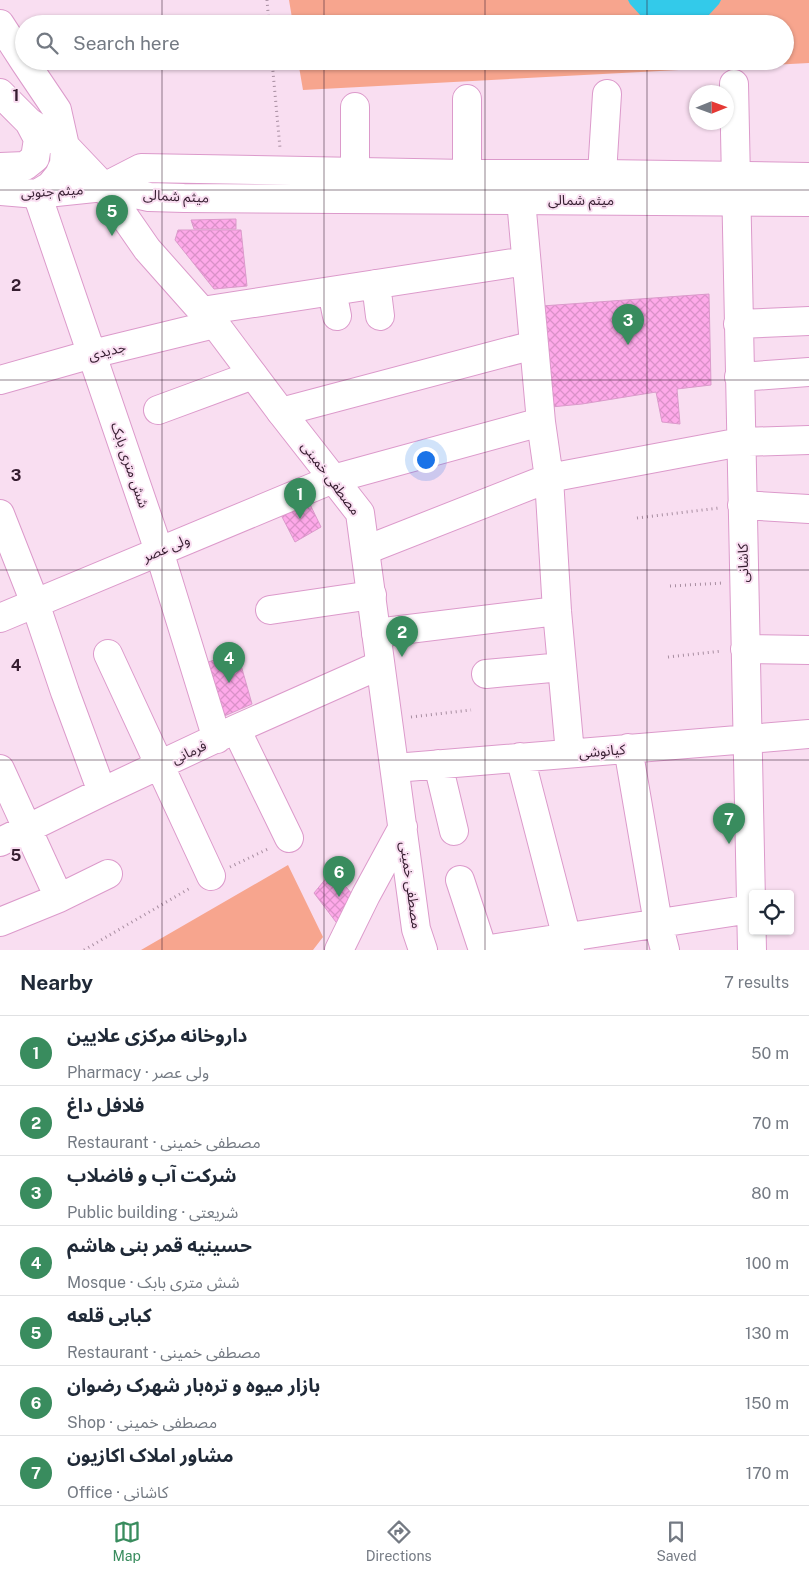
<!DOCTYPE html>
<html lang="en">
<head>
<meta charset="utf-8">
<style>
  body { margin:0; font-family:"Public Sans","Noto Sans Arabic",sans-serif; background:#f2f2f3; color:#1f2937 }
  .controls { position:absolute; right:15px; bottom:15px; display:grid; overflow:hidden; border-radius:5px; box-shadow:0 1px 4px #0004 }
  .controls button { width:45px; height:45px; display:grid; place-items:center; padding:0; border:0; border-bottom:1px solid #e0e1e3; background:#fff; color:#1f2937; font:25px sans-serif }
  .compass { position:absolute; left:689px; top:85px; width:45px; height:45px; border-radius:50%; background:#fff; box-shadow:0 1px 4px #0004; rotate:89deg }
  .you { position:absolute; left:425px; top:459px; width:18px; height:18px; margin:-12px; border:4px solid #fff; border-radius:50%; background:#1a73e8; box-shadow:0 0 0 8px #1a73e833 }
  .badge { display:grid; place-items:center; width:32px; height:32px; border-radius:50%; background:#398c5e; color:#fff; font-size:16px; font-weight:700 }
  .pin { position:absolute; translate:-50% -41px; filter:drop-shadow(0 1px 2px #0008) }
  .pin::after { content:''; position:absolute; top:26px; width:18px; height:15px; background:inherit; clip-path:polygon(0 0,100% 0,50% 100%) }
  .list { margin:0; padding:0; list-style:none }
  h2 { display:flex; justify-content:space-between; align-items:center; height:65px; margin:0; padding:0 20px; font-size:21px }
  h2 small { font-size:16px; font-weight:400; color:#747a83 }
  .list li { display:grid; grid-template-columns:32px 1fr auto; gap:15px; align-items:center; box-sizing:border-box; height:70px; padding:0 20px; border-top:1px solid #e0e1e3 }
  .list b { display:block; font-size:19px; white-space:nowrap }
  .list p { margin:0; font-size:16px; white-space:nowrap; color:#747a83 }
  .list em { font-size:16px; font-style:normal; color:#747a83 }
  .icon { flex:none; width:28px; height:28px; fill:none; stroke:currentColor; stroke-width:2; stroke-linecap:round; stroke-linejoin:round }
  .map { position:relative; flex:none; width:809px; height:950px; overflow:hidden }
  .search { position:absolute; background:#fff; box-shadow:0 1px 4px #0004; left:15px; right:15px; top:15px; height:55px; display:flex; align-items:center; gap:12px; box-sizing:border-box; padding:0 18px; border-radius:28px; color:#747a83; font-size:19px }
  .sheet { height:555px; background:#fff }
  nav { display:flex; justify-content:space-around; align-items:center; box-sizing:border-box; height:70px; border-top:1px solid #e0e1e3; background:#fff; font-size:14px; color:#747a83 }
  nav a { display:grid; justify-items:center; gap:2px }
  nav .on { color:#398c5e }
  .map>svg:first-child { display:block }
  .green { fill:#f7a58e }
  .water { fill:#33caea }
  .building { fill:url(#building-cross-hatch); stroke:#db9acb }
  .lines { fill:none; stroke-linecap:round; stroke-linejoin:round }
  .minor-casing { stroke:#dc9acb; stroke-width:30 }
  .major-casing { stroke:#dc9acb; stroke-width:30 }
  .path { stroke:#a88ea1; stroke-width:3; stroke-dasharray:1 4; stroke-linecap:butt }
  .minor { stroke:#fff; stroke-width:28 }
  .major { stroke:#fff; stroke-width:28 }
  .grid { fill:none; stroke:#361d30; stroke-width:1; stroke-opacity:0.55 }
  .labels { text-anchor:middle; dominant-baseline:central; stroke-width:4; stroke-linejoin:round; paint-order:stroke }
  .street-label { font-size:14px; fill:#361d30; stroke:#f9def1 }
  .grid-label { font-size:16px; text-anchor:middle; font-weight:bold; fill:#361d30; stroke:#f9def1; stroke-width:4; stroke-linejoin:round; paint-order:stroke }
</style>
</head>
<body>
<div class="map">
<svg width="809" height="950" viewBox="0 0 809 950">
  <defs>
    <pattern id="building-cross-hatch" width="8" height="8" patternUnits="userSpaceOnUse" patternTransform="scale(1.25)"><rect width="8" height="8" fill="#fea9e9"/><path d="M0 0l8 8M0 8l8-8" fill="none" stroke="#da91c8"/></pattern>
  </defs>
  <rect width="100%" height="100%" fill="#f9def1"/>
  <path class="green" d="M289,0H809V63L303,90L298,61H785V24H293Z
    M288,865L323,937L313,950H141Z"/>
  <path class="water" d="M628,0H721L719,4L707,17L694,24H654L642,17L630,4Z"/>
  <path class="building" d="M236,219V229H194L191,220Z
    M178,230H241L247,286L214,289L175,240Z
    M709,294L711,385L677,389L680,424L662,422L656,392L582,404L551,407L542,306Z
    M306,496L321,527L295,542L279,511Z
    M237,651L252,704L222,717L206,663Z
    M332,871L353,895L339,926L314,893Z"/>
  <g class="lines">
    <defs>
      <path id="minor" d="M734,84L752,950
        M355,107V172
        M467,174V99
        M602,174L607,94
        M37,194L159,551L217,739
        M521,200L541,422L549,478L557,611L570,753
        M376,284L380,316
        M332,291L337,316
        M202,311L526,261
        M738,324L809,321
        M739,377L809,372
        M0,380L92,354L215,324
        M158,410L253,375
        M281,412L534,345
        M742,505L809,509
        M0,514L35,603L65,692L102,792
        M366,550L549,478L741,442L809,440
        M270,610L372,595
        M0,618L333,479L541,422
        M376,633L557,611
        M745,649L809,650
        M108,654L211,876
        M486,674L562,667
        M236,729L289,838
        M628,748L658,923L665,950
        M520,757L570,950
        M438,764L454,831
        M395,768L809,734
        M0,769L59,898
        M0,842L102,792L236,729L380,665
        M460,880L483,950
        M0,922L59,898L108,874
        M484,950L751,909"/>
      <path id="major" d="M0,24L24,61
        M24,61L57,110L65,146L64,164L59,175L50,186L37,194
        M0,93L29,122L65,146L104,187L147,249L202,311L215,324L281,412L360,513L416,929L423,950
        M0,167L25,166L35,158L38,139L29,122
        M104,187L141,168L467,174H602L809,177
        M0,191L37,194L104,187L149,197L184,198L809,202
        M339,950L366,895L403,827"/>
    </defs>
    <use href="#minor" class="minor-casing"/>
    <use href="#major" class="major-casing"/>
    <path class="path" d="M267,0L269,24
      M272,61L280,148
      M637,518L719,508
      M670,586L723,583
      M668,657L722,651
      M411,717L471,710
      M230,867L270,848
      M84,950L192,887"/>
    <use href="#minor" class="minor"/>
    <use href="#major" class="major"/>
  </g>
  <path class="grid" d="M162,0V24M324,0V24M485,0V24M647,0V24M162,61V950M324,61V950M485,61V950M647,61V950M0,190H809M0,380H809M0,570H809M0,760H809"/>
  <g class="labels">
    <g class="street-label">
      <text transform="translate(52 191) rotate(-3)">میثم جنوبی</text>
      <text transform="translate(176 196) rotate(3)">میثم شمالی</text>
      <text x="581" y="200">میثم شمالی</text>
      <text transform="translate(107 351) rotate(-14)">جدیدی</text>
      <text transform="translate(130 465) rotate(71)">شش متری بابک</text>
      <text transform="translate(331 478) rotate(53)">مصطفی خمینی</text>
      <text transform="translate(166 548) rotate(-23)">ولی عصر</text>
      <text transform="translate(743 563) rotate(-91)">کاشانی</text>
      <text transform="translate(602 751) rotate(-5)">کیانوشی</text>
      <text transform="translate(189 752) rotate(-25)">فرمانی</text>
      <text transform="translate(411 885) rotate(82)">مصطفی خمینی</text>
    </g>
  </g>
  <g class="grid-label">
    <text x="16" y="101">1</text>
    <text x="16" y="291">2</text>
    <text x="16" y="481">3</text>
    <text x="16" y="671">4</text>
    <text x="16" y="861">5</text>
  </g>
</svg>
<div class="controls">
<button><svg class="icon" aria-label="locate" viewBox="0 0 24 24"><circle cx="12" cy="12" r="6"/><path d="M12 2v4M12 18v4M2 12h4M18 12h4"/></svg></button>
</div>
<svg class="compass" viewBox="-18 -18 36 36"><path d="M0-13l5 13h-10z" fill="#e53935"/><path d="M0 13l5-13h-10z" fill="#747a83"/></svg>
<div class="you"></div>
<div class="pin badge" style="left:300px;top:519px">1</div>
<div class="pin badge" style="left:402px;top:657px">2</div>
<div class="pin badge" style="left:628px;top:345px">3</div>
<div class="pin badge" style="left:229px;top:683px">4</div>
<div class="pin badge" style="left:112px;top:236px">5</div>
<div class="pin badge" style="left:339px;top:897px">6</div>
<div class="pin badge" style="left:729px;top:844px">7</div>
<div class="search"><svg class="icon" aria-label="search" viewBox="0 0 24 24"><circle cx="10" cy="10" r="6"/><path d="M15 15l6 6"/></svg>Search here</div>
</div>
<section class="sheet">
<h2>Nearby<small>7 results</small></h2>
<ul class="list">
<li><span class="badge">1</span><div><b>داروخانه مرکزی علایین</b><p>Pharmacy · ولی عصر</p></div><em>50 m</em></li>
<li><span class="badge">2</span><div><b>فلافل داغ</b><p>Restaurant · مصطفی خمینی</p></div><em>70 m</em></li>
<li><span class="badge">3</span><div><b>شرکت آب و فاضلاب</b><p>Public building · شریعتی</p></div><em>80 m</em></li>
<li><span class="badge">4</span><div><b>حسینیه قمر بنی هاشم</b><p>Mosque · شش متری بابک</p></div><em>100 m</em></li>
<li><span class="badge">5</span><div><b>کبابی قلعه</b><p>Restaurant · مصطفی خمینی</p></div><em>130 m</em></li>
<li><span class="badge">6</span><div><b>بازار میوه و تره‌بار شهرک رضوان</b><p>Shop · مصطفی خمینی</p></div><em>150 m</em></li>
<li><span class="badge">7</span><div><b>مشاور املاک اکازیون</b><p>Office · کاشانی</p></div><em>170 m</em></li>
</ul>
</section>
<nav>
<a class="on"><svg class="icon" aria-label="map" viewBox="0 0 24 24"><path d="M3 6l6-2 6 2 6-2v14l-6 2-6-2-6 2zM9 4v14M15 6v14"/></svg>Map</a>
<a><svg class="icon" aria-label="directions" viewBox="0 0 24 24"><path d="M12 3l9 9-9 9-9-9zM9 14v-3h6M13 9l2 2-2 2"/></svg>Directions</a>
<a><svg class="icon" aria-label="saved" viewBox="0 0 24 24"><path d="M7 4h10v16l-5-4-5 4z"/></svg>Saved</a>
</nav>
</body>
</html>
